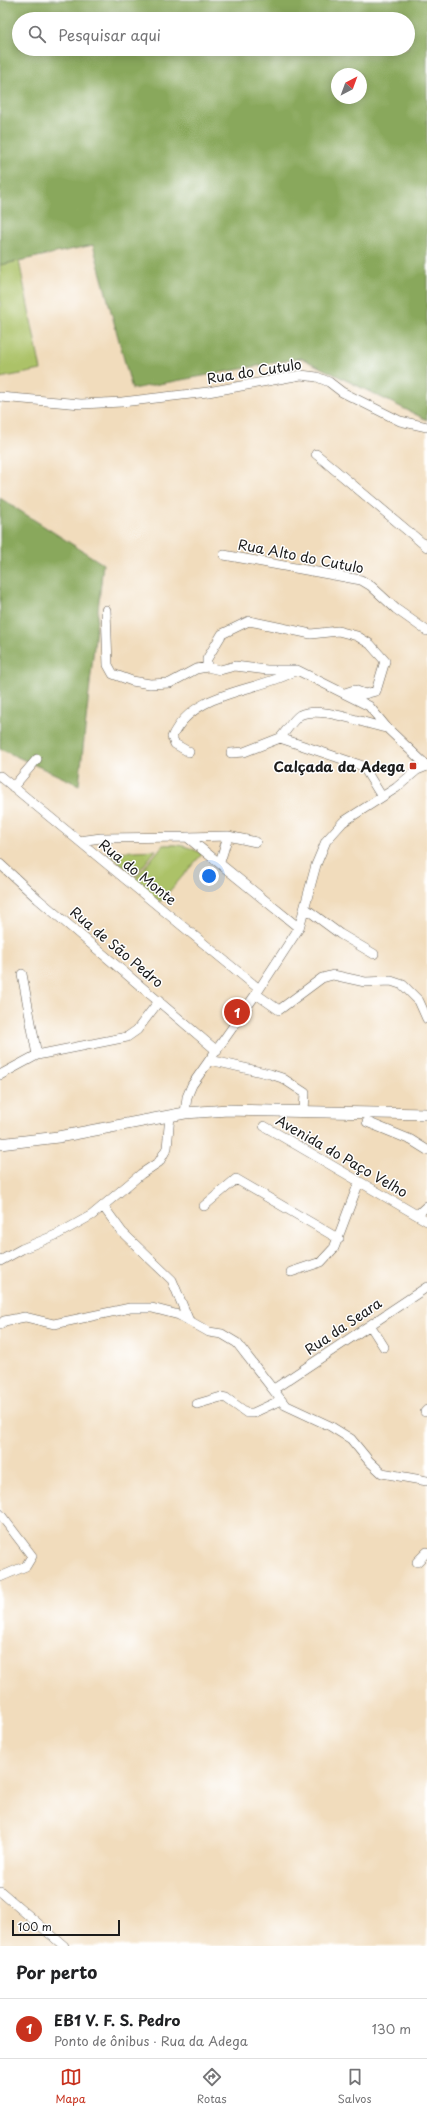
<!DOCTYPE html>
<html lang="pt">
<head>
<meta charset="utf-8">
<style>
  body { margin:0; font-family:"Playpen Sans",sans-serif; background:#f6f6f6; color:#202124 }
  .compass { position:absolute; left:331px; top:68px; width:36px; height:36px; border-radius:50%; background:#fff; box-shadow:0 2px 10px #0003; rotate:41deg }
  .scale { position:absolute; left:12px; bottom:10px; width:108px; box-sizing:border-box; padding-left:4px; border:2px solid #1c1c1c; border-top:0; font-size:11px; line-height:14px; white-space:nowrap; color:#1c1c1c; -webkit-text-stroke:3px #fff; paint-order:stroke }
  .you { position:absolute; left:209px; top:876px; width:14px; height:14px; margin:-10px; border:3px solid #fff; border-radius:50%; background:#1a73e8; box-shadow:0 0 0 6px #1a73e833 }
  .badge { display:grid; place-items:center; width:26px; height:26px; border-radius:50%; background:#c8321e; color:#fff; font-size:13px; font-weight:700 }
  .pin { position:absolute; translate:-50% -50%; border:2px solid #fff; box-shadow:0 1px 4px #0006 }
  .list { margin:0; padding:0; list-style:none }
  h2 { display:flex; justify-content:space-between; align-items:center; height:52px; margin:0; padding:0 16px; font-size:17px }
  h2 small { font-size:13px; font-weight:400; color:#757577 }
  .list li { display:grid; grid-template-columns:26px 1fr auto; gap:12px; align-items:center; box-sizing:border-box; height:60px; padding:0 16px; border-top:1px solid #e0e0e0 }
  .list b { display:block; font-size:15px; white-space:nowrap }
  .list p { margin:0; font-size:13px; white-space:nowrap; color:#757577 }
  .list em { font-size:13px; font-style:normal; color:#757577 }
  .icon { flex:none; width:22px; height:22px; fill:none; stroke:currentColor; stroke-width:2; stroke-linecap:round; stroke-linejoin:round }
  .map { position:relative; flex:none; width:427px; height:1946px; overflow:hidden }
  .search { position:absolute; background:#fff; box-shadow:0 2px 10px #0003; left:12px; right:12px; top:12px; height:44px; display:flex; align-items:center; gap:10px; box-sizing:border-box; padding:0 14px; border-radius:22px; color:#757577; font-size:15px }
  .sheet { height:112px; background:#fff }
  nav { display:flex; justify-content:space-around; align-items:center; box-sizing:border-box; height:56px; border-top:1px solid #e0e0e0; background:#fff; font-size:11px; color:#757577 }
  nav a { display:grid; justify-items:center; gap:2px }
  nav .on { color:#c8321e }
  .map>svg:first-child { display:block }
  .green { fill:#acc267; stroke:#646f42 }
  .forest { fill:#89a85c; stroke:#52623c; fill-rule:evenodd }
  .lines { fill:none; stroke-linecap:round; stroke-linejoin:round }
  .minor-casing { stroke:#675f54; stroke-width:10 }
  .major-casing { stroke:#675f54; stroke-width:12 }
  .minor { stroke:#fff; stroke-width:9 }
  .major { stroke:#fff; stroke-width:11 }
  .poi-dot { fill:#c8321e; stroke:#fff; stroke-width:1.5 }
  .labels { text-anchor:middle; dominant-baseline:central; stroke-width:3; stroke-linejoin:round; paint-order:stroke }
  .street-label { font-size:14px; fill:#1c1c1c; stroke:#fff }
  .poi-label { font-size:14px; font-weight:bold; fill:#1c1c1c; stroke:#fff; text-anchor:end }
</style>
</head>
<body>
<div class="map">
<svg width="427" height="1946" viewBox="0 0 427 1946">
  <rect width="100%" height="100%" fill="#fff"/>
  <filter id="ink" filterUnits="userSpaceOnUse"><feTurbulence type="fractalNoise" baseFrequency=".025" numOctaves="2"/><feDisplacementMap in="SourceGraphic" scale="8" xChannelSelector="R" yChannelSelector="G"/><feConvolveMatrix kernelMatrix="1 2 1 2 8 2 1 2 1" color-interpolation-filters="sRGB"/></filter>
  <filter id="wash" filterUnits="userSpaceOnUse"><feTurbulence type="fractalNoise" baseFrequency=".012" numOctaves="4" result="noise"/><feDisplacementMap in="SourceGraphic" scale="16" xChannelSelector="R" yChannelSelector="G"/><feGaussianBlur stdDeviation="0.9" result="paint"/><feColorMatrix in="noise" values="0 0 0 0 0 0 0 0 0 0 0 0 0 0 0 0 0 1.4 0 .05"/><feComposite in="paint" operator="in"/></filter>
  <g filter="url(#wash)">
    <rect width="100%" height="100%" fill="#f1dcbc"/>
    <path class="green" d="M19,261L41,370L0,378V265Z
      M163,845C179,844 189,846 202,854L160,902L134,880Z
      M156,850L135,876L107,852H111Z"/>
    <path class="forest" d="M0,0H427V420L301,358L132,389L93,245L0,265ZM19,19H408V49H19ZM337,74H361V98H337Z
      M0,498L103,564L79,785L0,749Z"/>
  </g>
  <g filter="url(#ink)">
    <g class="lines">
      <defs>
        <path id="minor" d="M0,397L81,404L122,402L208,392L301,375L317,377L329,382L342,392L400,421L427,427
          M316,454L427,547
          M224,555L361,580L371,586L396,609L427,631
          M106,610L108,665L113,674L132,681L150,684L170,683L196,669L207,667L220,670L235,666L267,670H297L369,706L387,728L426,765
          M207,667V659L222,634L249,621L311,634L338,631L357,636L370,644L385,661L376,691L365,694L354,690L345,693
          M280,738C286,732 293,719 300,715C321,705 364,724 387,728
          M189,752L175,744L172,737C194,689 257,693 297,670
          M231,753L244,752L280,738L363,766L382,797
          M0,776L259,989
          M13,787L37,759
          M228,836L256,842
          M187,837L228,836L220,862
          M79,841L101,838L187,837L299,928
          M0,864L38,899L217,1051
          M305,908L340,934L374,954
          M22,974L37,1055
          M256,994L279,1010L322,978L333,975L365,982L391,981L403,985L419,1001L427,1019
          M210,1060L270,1074L282,1078L305,1093L304,1111
          M0,1075L37,1055L127,1037L137,1030L159,1001
          M185,1113L187,1097L192,1085L256,994L299,928L316,865L326,841L343,822L396,788L417,770L427,766
          M367,1122L411,1140L427,1150
          M264,1126L427,1221
          M103,1206L122,1232L172,1280L189,1321
          M204,1206L236,1179L339,1239
          M417,1215L427,1206
          M0,1261L22,1249L58,1234L92,1215L141,1174L159,1162L167,1148L170,1116
          M291,1272L321,1262L334,1248L359,1182
          M0,1325L4,1321L25,1317L54,1324L130,1308H152L179,1315L209,1332L222,1334L237,1343L285,1405L330,1426L351,1439L369,1461L382,1473L427,1481
          M370,1325L384,1347
          M274,1389L427,1287
          M197,1404L221,1397L226,1398L247,1413H253L281,1400
          M425,1412L427,1410
          M0,1514L32,1556L26,1566L0,1577
          M417,1562L427,1552
          M0,1891L64,1946"/>
        <path id="major" d="M0,1144L58,1137L185,1113L228,1110L427,1114"/>
      </defs>
      <use href="#minor" class="minor-casing"/>
      <use href="#major" class="major-casing"/>
      <use href="#minor" class="minor"/>
      <use href="#major" class="major"/>
    </g>
  </g>
  <rect class="poi-dot" x="409" y="762" width="8" height="8" rx="2"/>
  <g class="labels">
    <g class="street-label">
      <text transform="translate(254 371) rotate(-9)">Rua do Cutulo</text>
      <text transform="translate(301 556) rotate(11)">Rua Alto do Cutulo</text>
      <text transform="translate(138 872) rotate(39)">Rua do Monte</text>
      <text transform="translate(117 947) rotate(40)">Rua de São Pedro</text>
      <text transform="translate(342 1156) rotate(30)">Avenida do Paço Velho</text>
      <text transform="translate(343 1326) rotate(-34)">Rua da Seara</text>
    </g>
    <g class="poi-label">
      <text x="405" y="766">Calçada da Adega</text>
    </g>
  </g>
</svg>
<svg class="compass" viewBox="-18 -18 36 36"><path d="M0-13l5 13h-10z" fill="#e53935"/><path d="M0 13l5-13h-10z" fill="#757577"/></svg>
<div class="scale">100 m</div>
<div class="you"></div>
<div class="pin badge" style="left:237px;top:1012px">1</div>
<div class="search"><svg class="icon" aria-label="search" viewBox="0 0 24 24"><circle cx="10" cy="10" r="6"/><path d="M15 15l6 6"/></svg>Pesquisar aqui</div>
</div>
<section class="sheet">
<h2>Por perto<small></small></h2>
<ul class="list">
<li><span class="badge">1</span><div><b>EB1 V. F. S. Pedro</b><p>Ponto de ônibus · Rua da Adega</p></div><em>130 m</em></li>
</ul>
</section>
<nav>
<a class="on"><svg class="icon" aria-label="map" viewBox="0 0 24 24"><path d="M3 6l6-2 6 2 6-2v14l-6 2-6-2-6 2zM9 4v14M15 6v14"/></svg>Mapa</a>
<a><svg class="icon" aria-label="directions" viewBox="0 0 24 24"><path d="M12 3l9 9-9 9-9-9zM9 14v-3h6M13 9l2 2-2 2"/></svg>Rotas</a>
<a><svg class="icon" aria-label="saved" viewBox="0 0 24 24"><path d="M7 4h10v16l-5-4-5 4z"/></svg>Salvos</a>
</nav>
</body>
</html>
